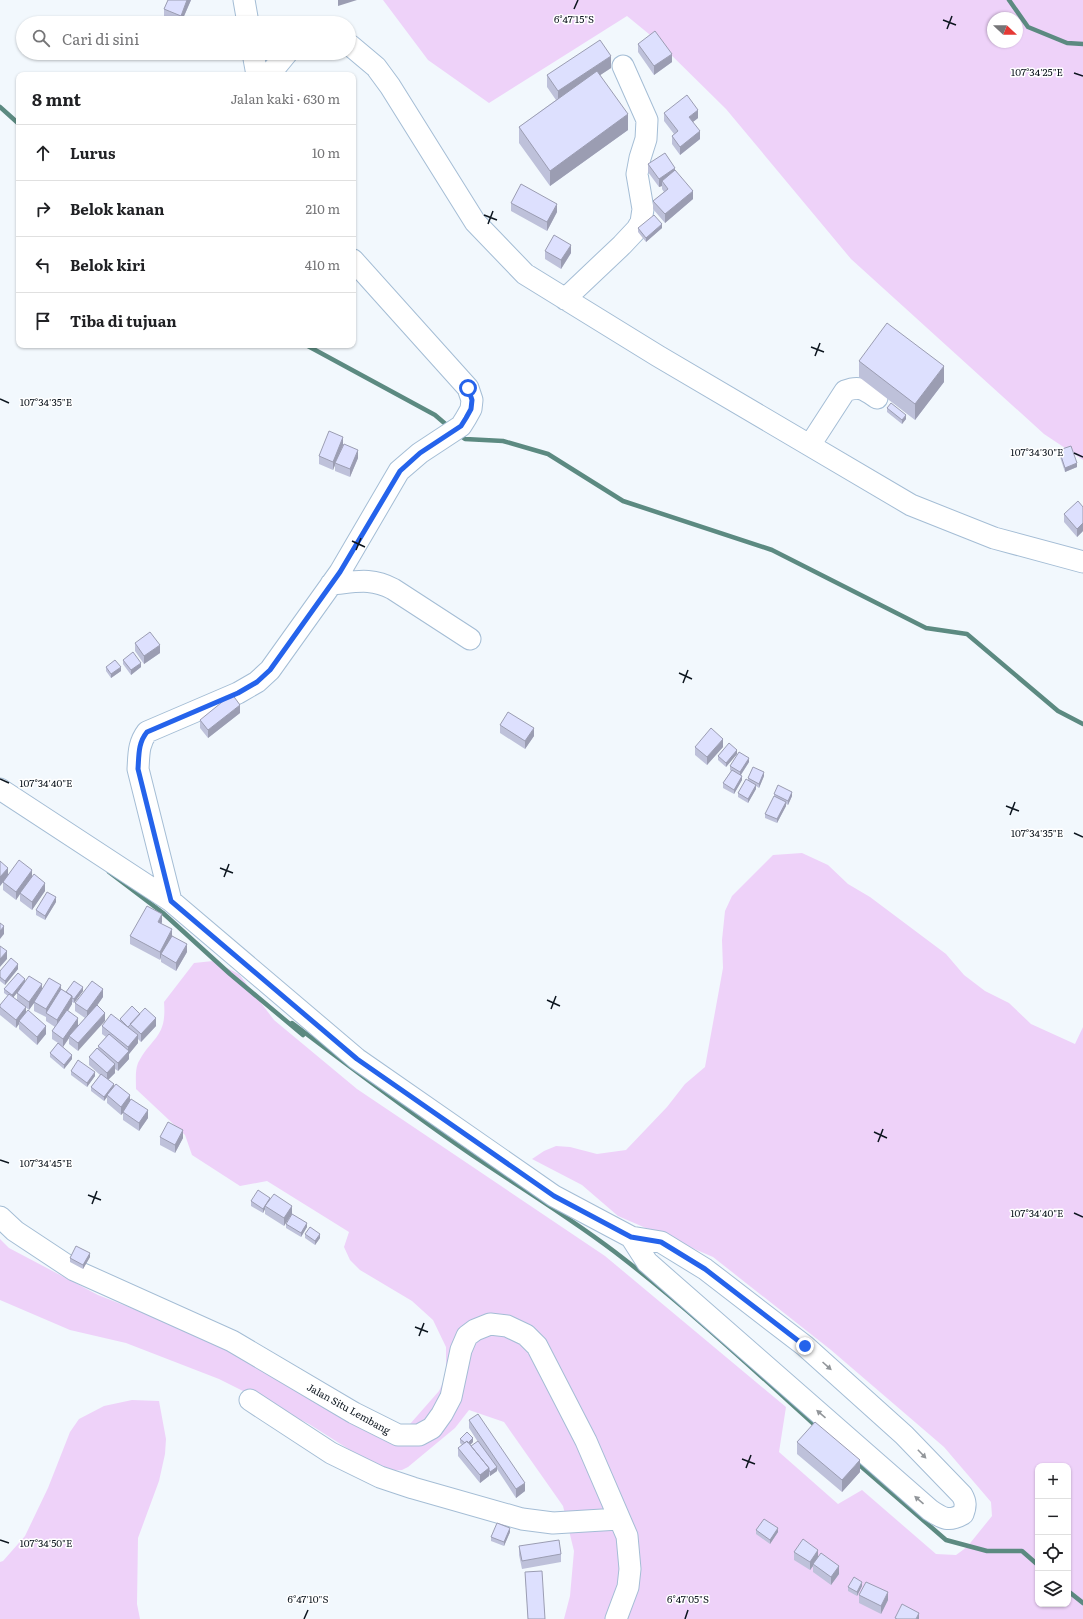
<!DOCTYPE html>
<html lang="id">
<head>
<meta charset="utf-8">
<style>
  body { margin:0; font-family:Literata,serif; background:#f2f2f2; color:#202124 }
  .controls { position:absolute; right:12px; bottom:12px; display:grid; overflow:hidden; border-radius:8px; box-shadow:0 1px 3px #0004 }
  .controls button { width:36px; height:36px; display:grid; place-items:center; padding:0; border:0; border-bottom:1px solid #e0e0e0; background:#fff; color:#202124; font:20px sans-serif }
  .compass { position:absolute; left:987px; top:12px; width:36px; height:36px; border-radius:50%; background:#fff; box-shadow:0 1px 3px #0004; rotate:112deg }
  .stop { position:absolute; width:12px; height:12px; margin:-9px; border:3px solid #2563eb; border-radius:50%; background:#fff }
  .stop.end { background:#2563eb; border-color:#fff; box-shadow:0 1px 4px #0008 }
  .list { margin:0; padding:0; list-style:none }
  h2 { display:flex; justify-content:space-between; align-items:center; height:52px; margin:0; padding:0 16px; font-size:17px }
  h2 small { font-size:13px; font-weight:400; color:#757577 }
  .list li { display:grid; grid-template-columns:26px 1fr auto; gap:12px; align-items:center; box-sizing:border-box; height:56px; padding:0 16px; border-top:1px solid #e0e0e0 }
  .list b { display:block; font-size:15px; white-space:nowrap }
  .list em { font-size:13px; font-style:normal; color:#757577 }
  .icon { flex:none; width:22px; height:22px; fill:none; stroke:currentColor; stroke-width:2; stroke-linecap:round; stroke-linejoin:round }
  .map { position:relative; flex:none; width:1083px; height:1619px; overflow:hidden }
  .search { position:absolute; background:#fff; box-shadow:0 1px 3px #0004; left:16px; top:16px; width:340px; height:44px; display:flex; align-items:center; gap:10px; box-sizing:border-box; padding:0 14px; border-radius:22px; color:#757577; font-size:15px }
  .panel { position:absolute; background:#fff; box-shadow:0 1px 3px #0004; left:16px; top:72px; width:340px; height:276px; border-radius:8px }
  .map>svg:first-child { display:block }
  .green { fill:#eed2f9; fill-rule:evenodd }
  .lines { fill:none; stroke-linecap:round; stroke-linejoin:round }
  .stream { stroke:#5c8a81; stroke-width:4.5 }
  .minor-casing { stroke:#a4bdd5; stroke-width:23 }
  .minor { stroke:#fff; stroke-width:21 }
  .wall { fill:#bec1da; fill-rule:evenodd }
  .shaded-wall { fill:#9b9db2 }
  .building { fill:#dde0fe; stroke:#9b9db2 }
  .oneway { fill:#92969a }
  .route { stroke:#2563eb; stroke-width:5 }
  .ticks { fill:none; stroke:#0c151e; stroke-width:1.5 }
  .labels { text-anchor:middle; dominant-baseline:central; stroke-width:3; stroke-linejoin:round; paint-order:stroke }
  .street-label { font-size:10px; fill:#0c151e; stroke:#fff }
  .ticks-label { font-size:10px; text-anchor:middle; fill:#0c151e; stroke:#fff; stroke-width:3; stroke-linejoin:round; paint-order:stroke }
</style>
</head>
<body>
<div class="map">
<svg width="1083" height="1619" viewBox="0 0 1083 1619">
  <rect width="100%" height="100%" fill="#f2f8fd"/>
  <path class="green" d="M383,0H1083V460L1044,434L851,259L726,109L655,39L627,16L489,103L428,60ZM993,18H1017V42H993Z
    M802,853L828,865L848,884L870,897L946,954L964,975L985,991L1009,1003L1031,1024L1075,1044L1083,1027V1619H564L570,1596L574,1551L563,1506L504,1422L469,1410L455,1428L408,1467L402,1470L383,1471L309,1424L219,1379L126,1343L70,1330L0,1300V1239L9,1248L98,1295L203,1336L386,1436L410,1424L439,1391L446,1376V1347L433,1320L412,1301L360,1270L350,1260L344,1247L349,1232L267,1181L240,1186L192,1155L185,1135L136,1089C136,1081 135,1070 138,1063C152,1036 167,1038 164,1002L194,963L213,961L239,974L274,1020L357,1089L605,1256L786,1407L779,1452L838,1504L862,1490L936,1554L956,1555L967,1547L992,1516L991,1502L944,1447L831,1350L713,1257L618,1216L582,1185L532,1159L544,1151L556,1146L570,1147L597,1154L626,1150L667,1107L685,1084L705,1067L723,968L722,940L725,911L732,896L773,855ZM1038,1466H1068V1604H1038Z
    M132,1400L159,1401L166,1439L165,1454L159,1481L138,1538L137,1604L140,1619H0V1562L3,1561L25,1536L48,1488L70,1432L79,1419L104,1406Z"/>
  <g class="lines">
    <path class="stream" d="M1009,0L1028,27L1067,43L1083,44
      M0,107L19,124
      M306,345L435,415L449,427
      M458,434L465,439L503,441L548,454L623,501L772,550L926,628L967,634L1058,711L1083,724
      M109,872L163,913L230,974L303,1035L292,1023C353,1069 414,1116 478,1159C527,1192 577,1222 624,1259C691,1311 754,1370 817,1427
      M856,1462L946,1540L987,1551H1022L1038,1565
      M1068,1591L1083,1603"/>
    <defs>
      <path id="minor" d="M244,0L248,23
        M349,45L351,46L376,67L390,86L475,222L525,274L658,356L911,505L994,538L1083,562
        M253,53L257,75
        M269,75L287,53
        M565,299L622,245L637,229L641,222L643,209L637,174L640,158L646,139L647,120L623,66
        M810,445L845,391C860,385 865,390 877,398
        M331,584C355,582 371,577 393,589L470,639
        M0,789L171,901L357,1059L554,1196L631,1237L661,1242L705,1269L805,1346L904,1435L962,1495C966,1502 966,1506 963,1514C949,1522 943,1519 930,1510L647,1262L631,1237
        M171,901L138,769C139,755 138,744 147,732L238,693L257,682L270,670L340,572L399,471L420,453L461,426L466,418L471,409L472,400L468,388L353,260
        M0,1217L15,1231L74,1270L232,1341L354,1413L398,1435H419L432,1428L442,1414L451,1397L461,1350L467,1336L475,1330L490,1324L507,1326L526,1335L537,1346L586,1441L627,1536L630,1569L628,1587L616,1619
        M250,1400L331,1453L380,1477L413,1488L522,1519L553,1523L619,1519"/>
    </defs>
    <use href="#minor" class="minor-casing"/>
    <use href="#minor" class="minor"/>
  </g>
  <path class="wall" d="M168,0H191L181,23H179L164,17V9Z
    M638,44L672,62L654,75L638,52Z
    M611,68L600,75L628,130L550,186L519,143V127L556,100L547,87V75Z
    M664,113L698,118L693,122L700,139L680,155L672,144V136L674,134L664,121Z
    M648,164L675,170L693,199L665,223L653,209V201L664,192L662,189V186L659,187L648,172Z
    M511,203L557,212L547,231L511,211Z
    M638,228H662L646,242L638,232Z
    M545,251L571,253L561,269L545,259Z
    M859,361L944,382L915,420L859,377Z
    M887,408L906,419L902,424L887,412Z
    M343,444L358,458L350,477L335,471V465L333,470L319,464V456Z
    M1059,450L1077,467L1065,472L1059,454Z
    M1083,507V531L1077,537L1064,522V514Z
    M135,643L160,653L144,664L135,651Z
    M123,660L141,667L131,675L123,664Z
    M106,667L121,671L111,678L106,671Z
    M240,713L208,738L200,728V720Z
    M500,725L534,736L525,749L500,733Z
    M695,747H723L707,765L695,755Z
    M737,754L726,767L718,760V756Z
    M749,762L741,775L742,780L734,794L723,788V783L731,771L730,770V766Z
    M764,776L759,788L756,786V789L748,803L738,797V793L748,780V778Z
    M774,794L792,796L788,805L786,804V806L777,823L765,818V814L774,797Z
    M0,861L8,875L32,876L45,891L32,910L20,901V894L16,900L3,890V882L0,886Z
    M56,902L45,920L36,915V910Z
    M162,922V924L187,952L176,971L161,962V957L160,960L130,944V936Z
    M18,969L5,985L0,981V971Z
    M25,981L42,990L61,989L66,992L83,991L74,1003L72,1002V1004L68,1011L78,1026L85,1018L75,1011V1003L103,997L97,1005L78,1051L69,1044V1038L63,1047L72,1059L64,1069L50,1057V1053L58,1043L52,1039V1031L55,1027L46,1021V1017L34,1011V1003L29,1010L23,1005L26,1013L46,1034L37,1045L19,1029V1024L16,1028L0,1015V1005L8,996L4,993V989ZM17,993V1000L13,997Z
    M140,1014L156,1026L141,1042L138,1039V1043L129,1054V1059L118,1071L115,1069V1073L108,1080L114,1087L130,1100L148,1118L139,1131L123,1120V1113L121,1115L107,1103V1097L104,1101L91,1091V1087L100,1075L89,1065V1057L98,1049V1046L106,1037L102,1034V1026L120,1021V1019Z
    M71,1071L95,1076L87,1087L71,1075Z
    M160,1137L183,1138L175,1153L160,1145Z
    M270,1199L292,1206L284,1226L265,1214V1209L263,1213L251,1206V1201Z
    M286,1224L307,1227L301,1237L286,1228Z
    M305,1234L320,1238L315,1245L305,1238Z
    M90,1257L83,1269L70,1262V1258Z
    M469,1420L525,1491L516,1498L497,1469V1471L490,1476L489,1474V1476L480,1483L458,1456V1448L462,1445L460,1443V1439L473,1442L470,1445L471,1446L478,1442L469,1428Z
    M797,1442L860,1472L842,1492L797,1454Z
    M756,1530L778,1532L770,1544L756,1534Z
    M510,1532L504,1546L491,1541V1537Z
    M519,1546L561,1554V1562L522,1569L519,1555Z
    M794,1552L818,1556L839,1574L831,1585L813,1572V1566L810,1570L794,1560Z
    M525,1572L545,1619H528Z
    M862,1586L857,1596L848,1591V1587Z
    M859,1595L888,1600L881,1614L859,1603Z"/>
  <path class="shaded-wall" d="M187,0H191L181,23V16Z
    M338,0H357L338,6Z
    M672,54V62L654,75V66Z
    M611,56V68L558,103V91Z
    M698,110V118L689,125V117Z
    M628,114V130L550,186V171Z
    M700,131V139L680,155V147Z
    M675,168V176L662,181V186L659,187V179Z
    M693,191V199L665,223V214Z
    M557,204V212L547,231V222Z
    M662,224V228L646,242V238Z
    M571,245V253L561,269V260Z
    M944,366V382L915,420V404Z
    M906,415V419L902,424V420Z
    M343,437V445L335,463V465L333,470V462Z
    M358,450V458L350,477V469Z
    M1077,463V467L1065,472V468Z
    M1083,523V531L1077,537V529Z
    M160,645V653L144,664V656Z
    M141,663V667L131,675V670Z
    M121,667V671L111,678V674Z
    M240,705V713L208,738V730Z
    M534,728V736L525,749V741Z
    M723,739V747L707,765V757Z
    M737,750V754L726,767V763Z
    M749,758V762L740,776V772Z
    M764,772V776L759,788V784Z
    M742,776V780L734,794V790Z
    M756,785V789L748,803V799Z
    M792,792V796L788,805V801Z
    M786,802V806L777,823V819Z
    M8,868V876L0,886V877Z
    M32,870V878L20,893V894L16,900V892Z
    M45,883V891L32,910V902Z
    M56,897V902L45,920V916Z
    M162,914V922L158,930V922Z
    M4,926V934L0,939V931Z
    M172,929V937L161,954V957L160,960V952Z
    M187,944V952L176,971V963Z
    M7,951V959L0,967V959Z
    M18,964V969L5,985V981Z
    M25,979V983L12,999V995Z
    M42,984V992L29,1010V1002Z
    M61,985V993L46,1013V1009Z
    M83,987V991L74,1003V999Z
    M103,989V997L87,1020V1011Z
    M72,996V1004L57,1028V1020Z
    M26,1007V1015L19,1021V1024L16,1028V1020Z
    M105,1013V1021L78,1051V1043Z
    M78,1018V1026L69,1036V1038L63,1047V1039Z
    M156,1018V1026L141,1042V1034Z
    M46,1026V1034L37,1045V1037Z
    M138,1035V1043L129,1054V1059L118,1071V1063L128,1052V1047Z
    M72,1055V1059L64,1069V1065Z
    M115,1064V1073L107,1081V1073Z
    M95,1072V1076L87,1087V1083Z
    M114,1084V1088L107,1095V1097L104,1101V1097Z
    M130,1095V1103L123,1112V1113L121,1115V1107Z
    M148,1110V1118L139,1131V1123Z
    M183,1130V1138L175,1153V1145Z
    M270,1198V1202L265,1206V1209L263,1213V1209Z
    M292,1206V1214L284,1226V1218Z
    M307,1223V1227L301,1237V1233Z
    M320,1234V1238L315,1245V1241Z
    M90,1253V1257L83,1269V1265Z
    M473,1438V1442L466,1449V1445Z
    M860,1460V1472L842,1492V1480Z
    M497,1467V1471L490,1476V1472Z
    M489,1468V1476L480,1483V1475Z
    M525,1483V1491L516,1498V1489Z
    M510,1528V1532L504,1546V1542Z
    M778,1528V1532L770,1544V1540Z
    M818,1550V1558L813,1564V1566L810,1570V1562Z
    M839,1566V1574L831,1585V1577Z
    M862,1582V1586L857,1596V1592Z
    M888,1592V1600L881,1614V1606Z
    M919,1613V1619H916Z"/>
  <path class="building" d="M168,0H187L181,16L164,9Z
    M655,31L672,54L654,66L638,44Z
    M600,40L611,56L558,91L547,75Z
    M597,71L628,114L550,171L519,127Z
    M687,95L698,110L689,117L700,131L680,147L672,136L678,131L664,113Z
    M665,153L675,168L659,179L648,164Z
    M675,170L693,191L665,214L653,201L668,189L662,181Z
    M521,184L557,204L547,222L511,203Z
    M654,215L662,224L646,238L638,228Z
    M554,235L571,245L561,260L545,251Z
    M887,323L944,366L915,404L859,361Z
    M891,403L906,415L902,420L887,408Z
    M329,431L343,437L333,462L319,456Z
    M344,444L358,450L350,469L335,463Z
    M1071,446L1077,463L1065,468L1059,450Z
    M1078,501L1083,507V523L1077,529L1064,514Z
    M150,632L160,645L144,656L135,643Z
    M133,652L141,663L131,670L123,660Z
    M115,660L121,667L111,674L106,667Z
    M232,694L240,705L208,730L200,720Z
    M508,712L534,728L525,741L500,725Z
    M711,728L723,739L707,757L695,747Z
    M729,743L737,750L726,763L718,756Z
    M739,752L749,758L740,772L730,766Z
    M753,767L764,772L759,784L748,778Z
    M732,770L742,776L734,790L723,783Z
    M746,779L756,785L748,799L738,793Z
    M778,785L792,792L788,801L774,794Z
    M774,796L786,802L777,819L765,814Z
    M19,860L32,870L16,892L3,882Z
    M0,861L8,868L0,877Z
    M34,874L45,883L32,902L20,893Z
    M47,892L56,897L45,916L36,910Z
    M147,906L162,914L158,922L172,929L160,952L130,936Z
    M0,923L4,926L0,931Z
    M172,936L187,944L176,963L161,954Z
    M0,946L7,951L0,959Z
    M11,958L18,964L5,981L0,977V971Z
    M18,973L25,979L12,995L4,989Z
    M29,976L42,984L29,1002L17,993Z
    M49,978L61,985L46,1009L34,1002Z
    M74,981L83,987L74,999L72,998V996L66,992Z
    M92,981L103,989L87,1011L75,1003Z
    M61,989L72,996L57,1020L46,1013Z
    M9,994L26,1007L16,1020L0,1007V1005Z
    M97,1005L105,1013L78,1043L69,1036Z
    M132,1006L140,1014L128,1027L120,1019Z
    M145,1008L156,1018L141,1034L130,1024Z
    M28,1010L46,1026L37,1037L19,1021Z
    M67,1010L78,1018L63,1039L52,1031Z
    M111,1014L138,1035L128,1047L102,1026Z
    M109,1034L129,1051L118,1063L98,1046Z
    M58,1043L72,1055L64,1065L50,1053Z
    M97,1048L115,1064L107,1073L89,1057Z
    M78,1060L95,1072L87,1083L71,1071Z
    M101,1074L114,1084L104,1097L91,1087Z
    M116,1084L130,1095L121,1107L107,1095Z
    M131,1099L148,1110L139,1123L123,1112Z
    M168,1122L183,1130L175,1145L160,1137Z
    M258,1190L270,1198L263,1209L251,1201Z
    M274,1194L292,1206L284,1218L265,1206Z
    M292,1214L307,1223L301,1233L286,1224Z
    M310,1227L320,1234L315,1241L305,1234Z
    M76,1246L90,1253L83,1265L70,1258Z
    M478,1414L525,1483L516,1489L469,1420Z
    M815,1422L860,1460L842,1480L797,1442Z
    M467,1432L473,1438L468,1443L467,1441L465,1443L460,1439Z
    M467,1441L489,1468L480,1475L458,1448Z
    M478,1441L497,1467L490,1472L489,1470V1468L471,1446Z
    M764,1519L778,1528L770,1540L756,1530Z
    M497,1523L510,1528L504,1542L491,1537Z
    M803,1539L818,1550L810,1562L794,1552Z
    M559,1540L561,1554L522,1561L519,1546Z
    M821,1553L839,1566L831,1577L813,1564Z
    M542,1571L545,1619H528L525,1572Z
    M854,1577L862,1582L857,1592L848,1587Z
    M866,1582L888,1592L881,1606L859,1595Z
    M902,1604L919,1613L916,1619H897L895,1618Z"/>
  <defs><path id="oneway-solid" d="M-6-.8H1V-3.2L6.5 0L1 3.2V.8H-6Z"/></defs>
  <g class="oneway">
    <use href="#oneway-solid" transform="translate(827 1366) rotate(42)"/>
    <use href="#oneway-solid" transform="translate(821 1414) rotate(-139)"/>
    <use href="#oneway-solid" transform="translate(922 1454) rotate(46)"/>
    <use href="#oneway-solid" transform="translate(919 1500) rotate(-139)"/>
  </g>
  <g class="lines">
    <path class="route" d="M468,388L472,400L471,409L466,418L461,426L420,453L400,471L340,572L270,670L257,682L238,693L147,732C138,743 139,755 138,769L171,901L357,1059L554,1196L631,1237L661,1242L705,1269L805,1346"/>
  </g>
  <path class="ticks" d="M574,9L578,0M943,20L956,25M947,29L952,16M1074,73L1083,76M484,215L497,220M488,224L493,211M811,347L824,352M815,356L820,343M0,399L9,403M1074,453L1083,457M352,541L365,547M356,550L361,538M679,673L692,679M683,683L688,670M0,779L9,783M1006,806L1019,811M1010,815L1015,802M1074,833L1083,837M220,868L233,873M224,877L229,864M547,1000L560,1006M551,1009L556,996M874,1132L887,1138M878,1142L883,1129M0,1160L9,1163M88,1195L101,1200M92,1204L97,1191M1074,1213L1083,1217M415,1327L428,1332M419,1336L424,1323M742,1459L755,1464M746,1468L751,1455M0,1540L9,1543M304,1619L308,1610M685,1619L688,1610"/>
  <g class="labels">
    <g class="street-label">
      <text transform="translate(349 1408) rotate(29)">Jalan Situ Lembang</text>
    </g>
  </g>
  <g class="ticks-label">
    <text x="574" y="23">6°47'15"S</text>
    <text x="1037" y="76">107°34'25"E</text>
    <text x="46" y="406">107°34'35"E</text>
    <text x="1037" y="456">107°34'30"E</text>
    <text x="46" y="787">107°34'40"E</text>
    <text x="1037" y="837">107°34'35"E</text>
    <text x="46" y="1167">107°34'45"E</text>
    <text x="1037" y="1217">107°34'40"E</text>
    <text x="46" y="1547">107°34'50"E</text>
    <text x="308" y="1603">6°47'10"S</text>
    <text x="688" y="1603">6°47'05"S</text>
  </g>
</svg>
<div class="controls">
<button>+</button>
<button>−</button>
<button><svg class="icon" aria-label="locate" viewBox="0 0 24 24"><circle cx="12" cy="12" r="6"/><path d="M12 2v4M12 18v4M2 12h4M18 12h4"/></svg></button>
<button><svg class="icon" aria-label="layers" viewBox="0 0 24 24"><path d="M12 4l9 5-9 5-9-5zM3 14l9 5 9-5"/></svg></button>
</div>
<svg class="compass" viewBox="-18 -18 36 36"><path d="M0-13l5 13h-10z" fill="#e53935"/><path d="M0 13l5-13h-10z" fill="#757577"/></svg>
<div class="stop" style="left:468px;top:388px"></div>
<div class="stop end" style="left:805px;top:1346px"></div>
<div class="search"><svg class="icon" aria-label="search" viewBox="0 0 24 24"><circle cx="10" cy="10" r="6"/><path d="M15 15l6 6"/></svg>Cari di sini</div>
<section class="panel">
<h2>8 mnt<small>Jalan kaki · 630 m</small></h2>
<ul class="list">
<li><svg class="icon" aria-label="ahead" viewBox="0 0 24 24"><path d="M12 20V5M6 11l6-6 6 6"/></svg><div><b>Lurus</b></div><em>10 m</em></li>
<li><svg class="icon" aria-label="right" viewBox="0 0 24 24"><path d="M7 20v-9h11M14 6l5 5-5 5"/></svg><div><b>Belok kanan</b></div><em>210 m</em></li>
<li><svg class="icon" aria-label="left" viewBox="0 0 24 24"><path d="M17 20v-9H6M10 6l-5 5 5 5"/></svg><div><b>Belok kiri</b></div><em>410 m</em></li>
<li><svg class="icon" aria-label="arrive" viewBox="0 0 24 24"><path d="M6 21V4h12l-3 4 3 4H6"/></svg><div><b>Tiba di tujuan</b></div></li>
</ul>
</section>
</div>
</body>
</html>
